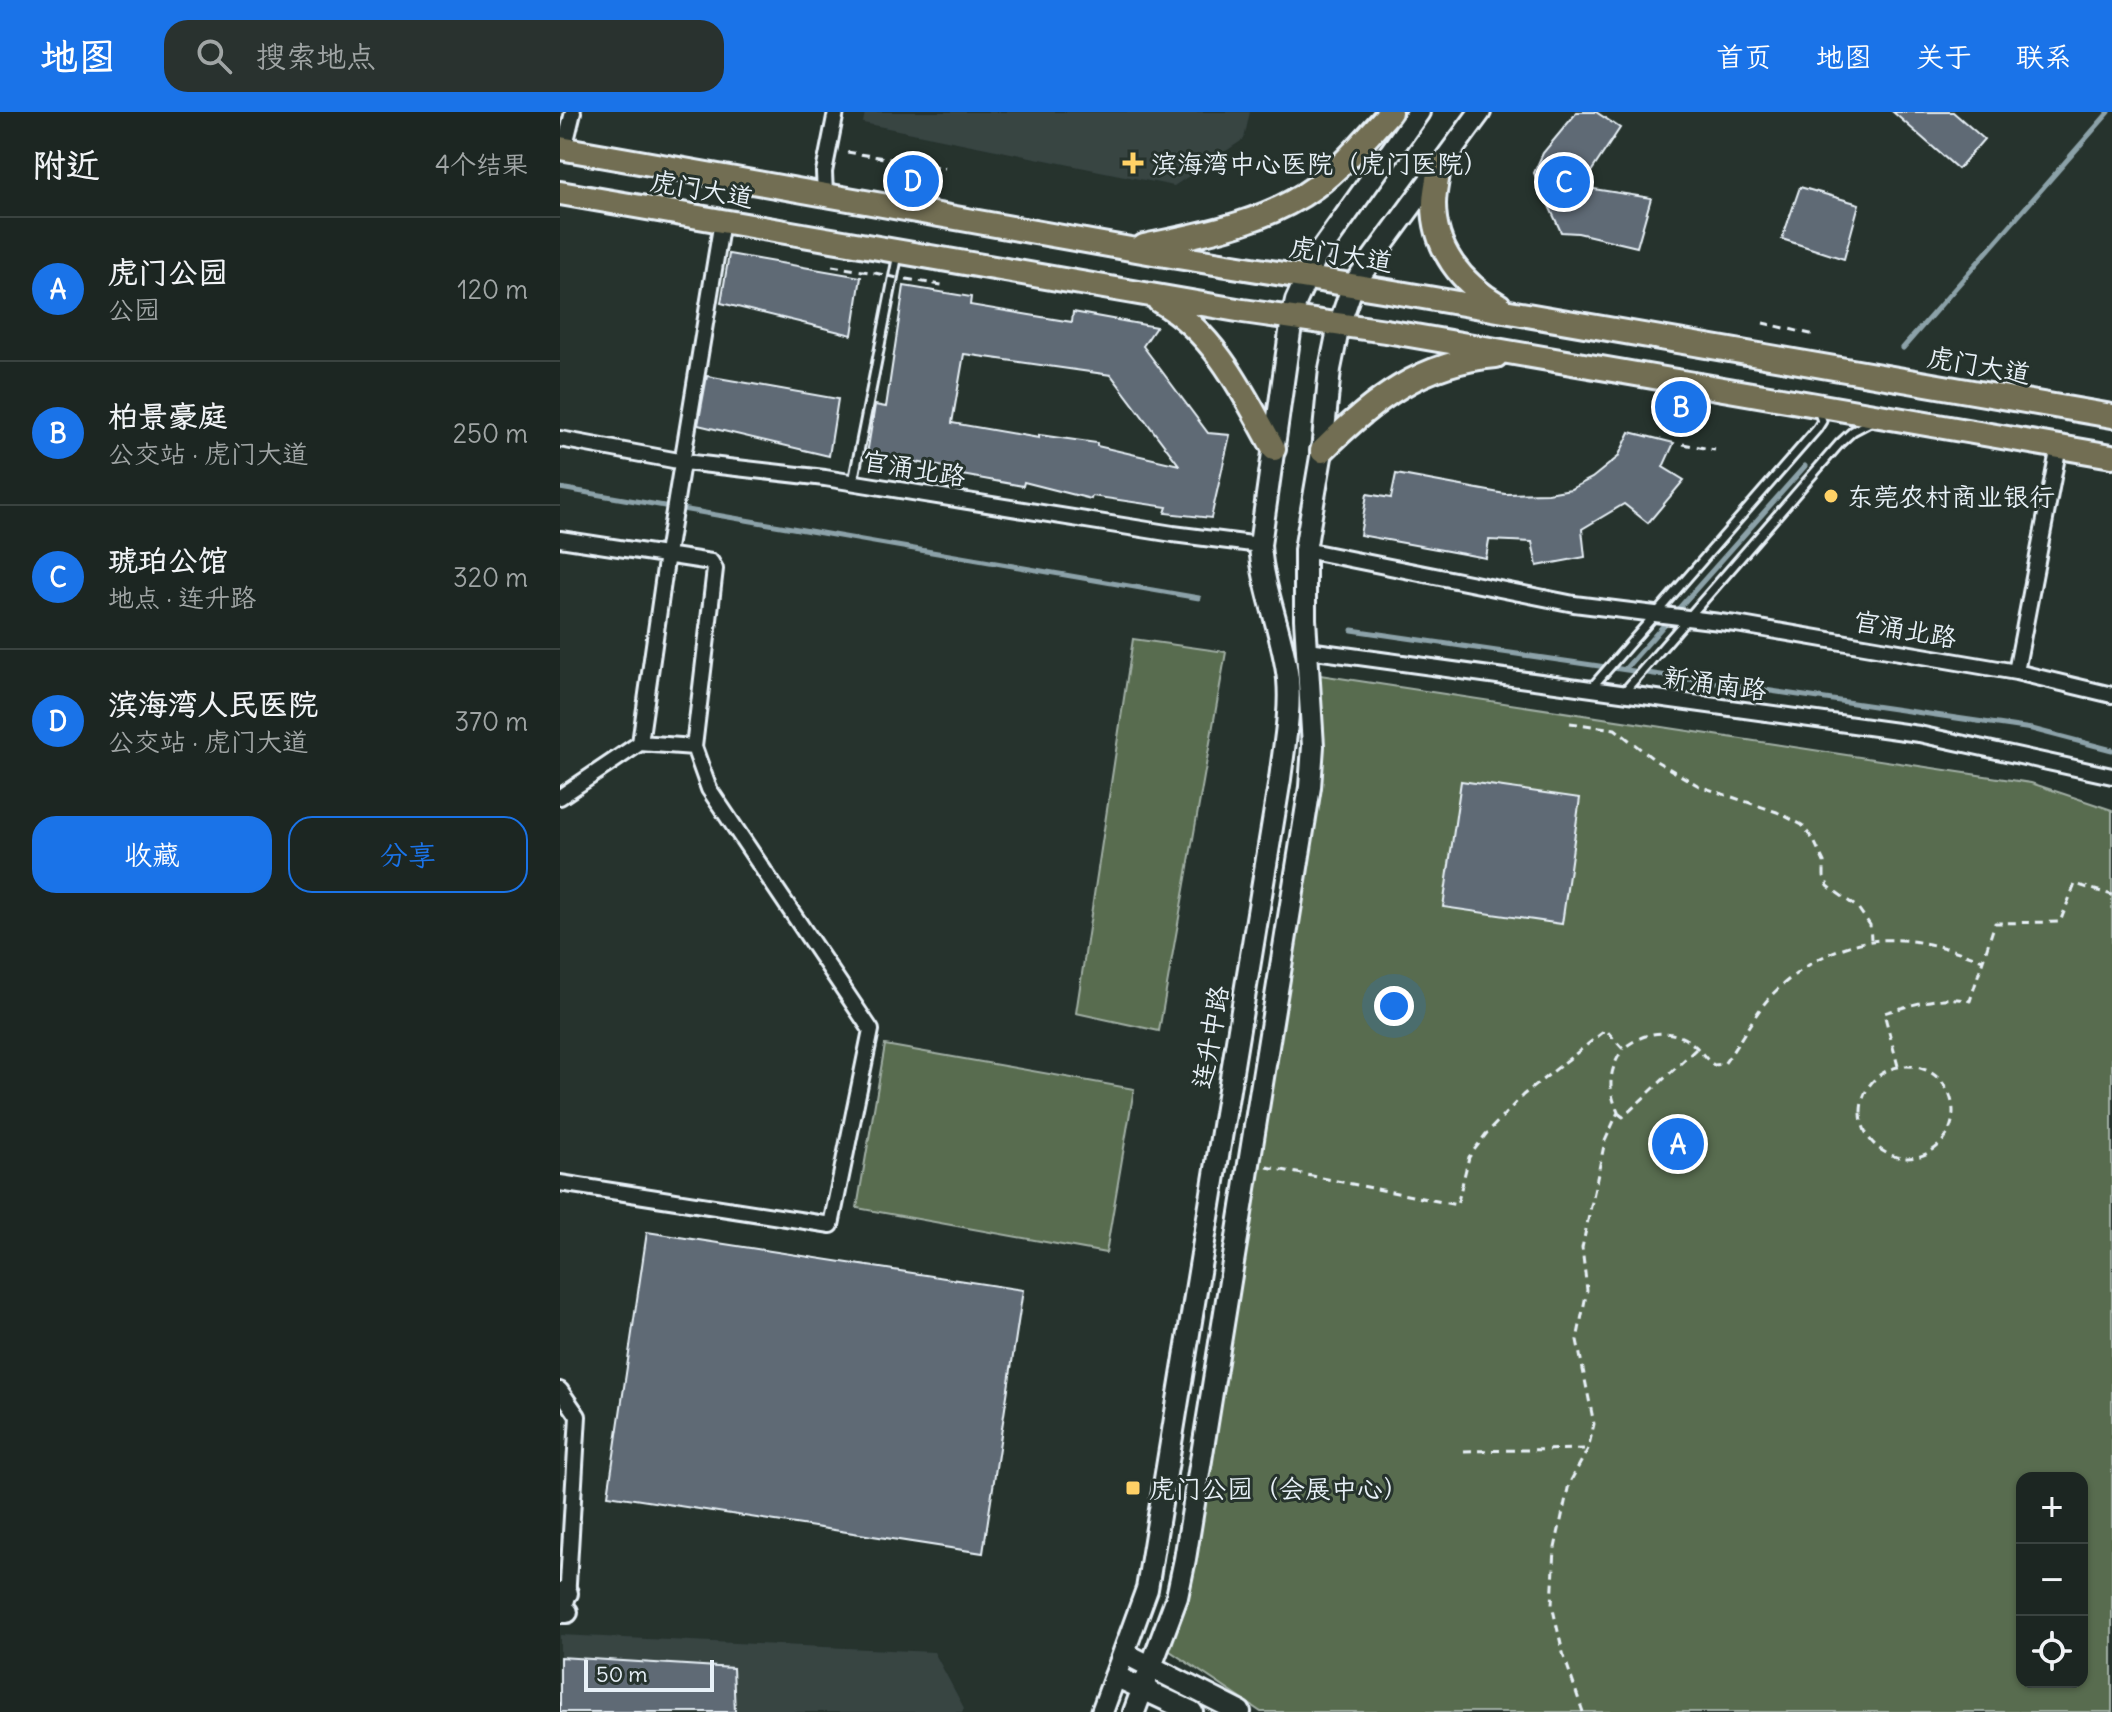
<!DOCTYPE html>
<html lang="zh">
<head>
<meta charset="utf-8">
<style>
  body { margin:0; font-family:Delius,"LXGW WenKai TC",sans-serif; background:#29322f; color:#f1f3f6 }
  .controls { position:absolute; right:24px; bottom:24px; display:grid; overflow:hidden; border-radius:16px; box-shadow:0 2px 6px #0004 }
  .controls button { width:72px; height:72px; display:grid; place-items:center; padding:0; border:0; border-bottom:2px solid #3a4340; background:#1c2622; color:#f1f3f6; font:40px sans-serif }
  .scale { position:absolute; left:24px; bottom:20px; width:130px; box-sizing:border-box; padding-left:8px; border:4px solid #e8f1f8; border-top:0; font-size:22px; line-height:28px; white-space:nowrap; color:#e8f1f8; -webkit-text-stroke:6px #26332d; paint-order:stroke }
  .you { position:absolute; left:834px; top:894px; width:28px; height:28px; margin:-20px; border:6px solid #fff; border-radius:50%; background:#1a73e8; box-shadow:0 0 0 12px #1a73e833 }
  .badge { display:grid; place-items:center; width:52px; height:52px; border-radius:50%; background:#1a73e8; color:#fff; font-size:26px; font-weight:700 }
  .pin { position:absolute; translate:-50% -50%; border:4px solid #fff; box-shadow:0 2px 8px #0006 }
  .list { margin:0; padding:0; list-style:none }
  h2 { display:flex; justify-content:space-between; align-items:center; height:104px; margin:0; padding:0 32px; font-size:34px }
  h2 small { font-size:26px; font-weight:400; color:#a0a5a5 }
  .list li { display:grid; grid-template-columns:52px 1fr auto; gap:24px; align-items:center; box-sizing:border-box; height:144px; padding:0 32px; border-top:2px solid #3a4340 }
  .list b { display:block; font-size:30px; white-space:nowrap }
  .list p { margin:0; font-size:26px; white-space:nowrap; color:#a0a5a5 }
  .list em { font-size:26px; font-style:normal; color:#a0a5a5 }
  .actions { display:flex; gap:16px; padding:24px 32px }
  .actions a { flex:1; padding:18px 0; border:2px solid #1a73e8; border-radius:24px; text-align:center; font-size:28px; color:#1a73e8 }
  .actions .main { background:#1a73e8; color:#fff }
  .icon { flex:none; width:44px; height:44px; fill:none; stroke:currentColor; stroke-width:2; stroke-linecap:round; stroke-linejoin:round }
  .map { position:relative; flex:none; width:1552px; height:1600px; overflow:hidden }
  header { display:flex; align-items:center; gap:48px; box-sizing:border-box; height:112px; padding:0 40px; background:#1a73e8; color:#fff }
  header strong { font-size:38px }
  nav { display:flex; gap:44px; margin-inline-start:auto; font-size:28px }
  .search { width:560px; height:72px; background:#29322f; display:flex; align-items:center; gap:20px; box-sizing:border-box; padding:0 28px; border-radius:24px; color:#a0a5a5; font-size:30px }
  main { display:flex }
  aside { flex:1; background:#1c2622 }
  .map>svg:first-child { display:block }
  .built { fill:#374443 }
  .green { fill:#596c50; stroke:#a0aea4; stroke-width:2; fill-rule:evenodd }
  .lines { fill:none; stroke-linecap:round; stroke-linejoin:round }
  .stream { stroke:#8ca2a9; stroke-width:5 }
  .building { fill:#5f6b75; stroke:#e8f1f8; stroke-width:2; fill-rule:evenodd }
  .lane-casing { stroke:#e8f1f8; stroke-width:13 }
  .street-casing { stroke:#e8f1f8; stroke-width:20 }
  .secondary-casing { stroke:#e8f1f8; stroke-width:26 }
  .primary-casing { stroke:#e8f1f8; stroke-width:28 }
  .path { stroke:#e8f1f8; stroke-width:3; stroke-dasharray:8 6; stroke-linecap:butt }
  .lane { stroke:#26332d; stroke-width:7 }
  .street { stroke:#26332d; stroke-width:14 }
  .secondary { stroke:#26332d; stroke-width:20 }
  .primary { stroke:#726e52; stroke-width:22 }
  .path-bridge { stroke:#e8f1f8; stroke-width:3; stroke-dasharray:8 6; stroke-linecap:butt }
  .poi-dot { fill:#ffd166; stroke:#26332d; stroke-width:3 }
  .labels { text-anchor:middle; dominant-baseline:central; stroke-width:6; stroke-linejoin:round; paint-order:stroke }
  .poi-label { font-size:26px; fill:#e8f1f8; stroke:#26332d; text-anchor:start }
  .street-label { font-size:26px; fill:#e8f1f8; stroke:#26332d }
</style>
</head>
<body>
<header>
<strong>地图</strong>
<div class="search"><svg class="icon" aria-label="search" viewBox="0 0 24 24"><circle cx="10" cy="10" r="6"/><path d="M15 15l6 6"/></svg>搜索地点</div>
<nav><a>首页</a><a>地图</a><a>关于</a><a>联系</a></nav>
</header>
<main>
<aside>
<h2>附近<small>4个结果</small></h2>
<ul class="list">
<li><span class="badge">A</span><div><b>虎门公园</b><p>公园</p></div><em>120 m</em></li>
<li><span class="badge">B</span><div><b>柏景豪庭</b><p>公交站 · 虎门大道</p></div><em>250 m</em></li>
<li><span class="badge">C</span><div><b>琥珀公馆</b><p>地点 · 连升路</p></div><em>320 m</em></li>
<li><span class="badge">D</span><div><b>滨海湾人民医院</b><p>公交站 · 虎门大道</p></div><em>370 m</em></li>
</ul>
<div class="actions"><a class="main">收藏</a><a>分享</a></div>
</aside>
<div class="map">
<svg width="1552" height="1600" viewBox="0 0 1552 1600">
  <rect width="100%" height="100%" fill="#26332d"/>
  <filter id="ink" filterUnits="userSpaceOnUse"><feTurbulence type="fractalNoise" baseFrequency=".0125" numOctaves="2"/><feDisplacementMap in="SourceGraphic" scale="16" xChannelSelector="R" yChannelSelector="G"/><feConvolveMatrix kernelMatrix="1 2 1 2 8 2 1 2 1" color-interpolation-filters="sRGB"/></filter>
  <g filter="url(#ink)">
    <path class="built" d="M305,0H690L684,27L614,74L303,11Z
      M0,1523L374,1540L404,1596L402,1600H0Z"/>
    <path class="green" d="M573,527L666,540L599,919L516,901Z
      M760,563L1471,671L1552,698V1600H701L604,1535ZM1462,1366H1522V1570H1462Z
      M325,933L574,977L546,1141L297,1096Z"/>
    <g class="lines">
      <path class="stream" d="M1343,236L1549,0
        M0,376L639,486
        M792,518L1472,617L1552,638
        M1065,557L1245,354"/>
    </g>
    <path class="building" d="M1017,0H1036L1060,16L1021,75L1091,86L1077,135L1018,121L1001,120L974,61L983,41Z
      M1333,0H1393L1424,27L1398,57Z
      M1240,75L1299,92L1284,147L1222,127Z
      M169,142L301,165L292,223L161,191Z
      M344,174L411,185L410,193L512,210L513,200L596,215L583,234L648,321L670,323L651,406L605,401L607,395L532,384L531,387L464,370L463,374L396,362L397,357L307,342L315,293L326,295ZM404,242L551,263L619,353L537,334V331L479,323V326L392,311Z
      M147,264L278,287L269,344L138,313Z
      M1070,320L1114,331L1103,355L1124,368L1088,411L1064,392L1022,417L1025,445L977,454L972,430L929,428L926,446L800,423L807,382L831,386L836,362L945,382L988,381L1011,377L1032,366L1058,345Z
      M901,669L1020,686L1002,812L883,795Z
      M87,1120L463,1178L423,1441L48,1383Z
      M0,1545L173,1556L175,1600H0Z"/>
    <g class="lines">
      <defs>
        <path id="lane" d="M293,370L338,142
          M1032,575L1257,317L1262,309L1258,298
          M1063,581L1280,331L1293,319L1310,310"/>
        <path id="street" d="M4,37L13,0
          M265,83L264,60L276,0
          M0,327L124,350L265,366L613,422L700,433
          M0,427L151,450L155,457L134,635
          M745,438L1014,492L1176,512L1456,560L1552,583
          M748,538L1359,622L1552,664
          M1456,560L1499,334
          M80,631L107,442L162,109
          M0,685L80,631L134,635L149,677L311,918L271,1113L0,1071
          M0,1278L18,1304L7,1488"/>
        <path id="secondary" d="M0,1481H7
          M0,1500H7
          M564,1541L680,1600
          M555,1564L632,1600
          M542,1600L587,1477L720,667C724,634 731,600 728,567C723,522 703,479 700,433L732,206L736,189L756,145L859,0
          M574,1600L617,1485L625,1447L750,675L753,634L745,507V438L762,339L770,257L779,213L793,173L920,0"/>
        <path id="primary" d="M0,36L599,142L828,179L1552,304
          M879,54C878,66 874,79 874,92C874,137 901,171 939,193
          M0,81L683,199L826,219L1552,344
          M584,134C642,122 706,111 755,75C783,54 806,26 830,0
          M599,189C655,221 684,282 714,337
          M762,339C813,288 862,250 936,244"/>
      </defs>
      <use href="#lane" class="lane-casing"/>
      <use href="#street" class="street-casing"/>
      <use href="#secondary" class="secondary-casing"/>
      <use href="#primary" class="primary-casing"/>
      <path class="path" d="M287,40L385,56
        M272,154L315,161
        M346,167L387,174
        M1203,211L1255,223
        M1123,332L1155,338
        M1010,611L1055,617L1096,649L1139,674L1217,700L1242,713L1254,729L1264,750V764L1268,774L1298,796L1310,813L1311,827
        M1338,954L1324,901C1352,893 1381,882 1410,889L1423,848
        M1301 1000a46 46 0 1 1 92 0a46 46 0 1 1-92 0Z
        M1058,1001L1063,1005L1137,936
        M707,1055L897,1093L909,1045L926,1022L963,983L1046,918L1063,937C1084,919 1113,914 1135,934C1142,940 1146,948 1154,953L1164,952C1177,934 1188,914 1201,896C1214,878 1233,863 1252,851C1312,815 1360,826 1423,848L1435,811L1500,810L1515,772L1552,783
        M904,1339L1028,1337
        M1023,1600L1003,1541L992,1493L995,1436L1009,1372L1028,1337L1034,1312L1017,1228L1027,1178L1022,1136L1045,1029L1058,1000C1047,976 1049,958 1063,937"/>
      <use href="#lane" class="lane"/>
      <use href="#street" class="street"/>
      <use href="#secondary" class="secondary"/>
      <use href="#primary" class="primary"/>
      <path class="path-bridge" d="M315,161L338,166"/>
    </g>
  </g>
  <g class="poi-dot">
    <path d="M569 39h8v8h8v8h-8v8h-8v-8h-8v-8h8z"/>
    <circle cx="1271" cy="384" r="8"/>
    <rect x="565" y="1368" width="16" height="16" rx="4"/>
  </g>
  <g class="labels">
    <g class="poi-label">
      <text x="591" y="51">滨海湾中心医院（虎门医院）</text>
      <text x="1287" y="384">东莞农村商业银行</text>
      <text x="589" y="1376">虎门公园（会展中心）</text>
    </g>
    <g class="street-label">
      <text transform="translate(142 77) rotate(10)">虎门大道</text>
      <text transform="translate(781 142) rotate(9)">虎门大道</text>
      <text transform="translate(1419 253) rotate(10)">虎门大道</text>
      <text transform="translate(354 356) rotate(9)">官涌北路</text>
      <text transform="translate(1345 517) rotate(10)">官涌北路</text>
      <text transform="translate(1155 571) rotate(8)">新涌南路</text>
      <text transform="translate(650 925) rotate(-80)">连升中路</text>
    </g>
  </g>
</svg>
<div class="controls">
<button>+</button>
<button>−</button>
<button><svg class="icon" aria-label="locate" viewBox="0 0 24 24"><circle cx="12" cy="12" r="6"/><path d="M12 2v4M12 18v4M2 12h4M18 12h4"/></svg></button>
</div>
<div class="scale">50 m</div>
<div class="you"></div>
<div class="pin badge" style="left:1118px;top:1032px">A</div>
<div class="pin badge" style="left:1121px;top:295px">B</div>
<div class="pin badge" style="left:1004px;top:70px">C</div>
<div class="pin badge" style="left:353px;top:69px">D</div>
</div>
</main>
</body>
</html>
